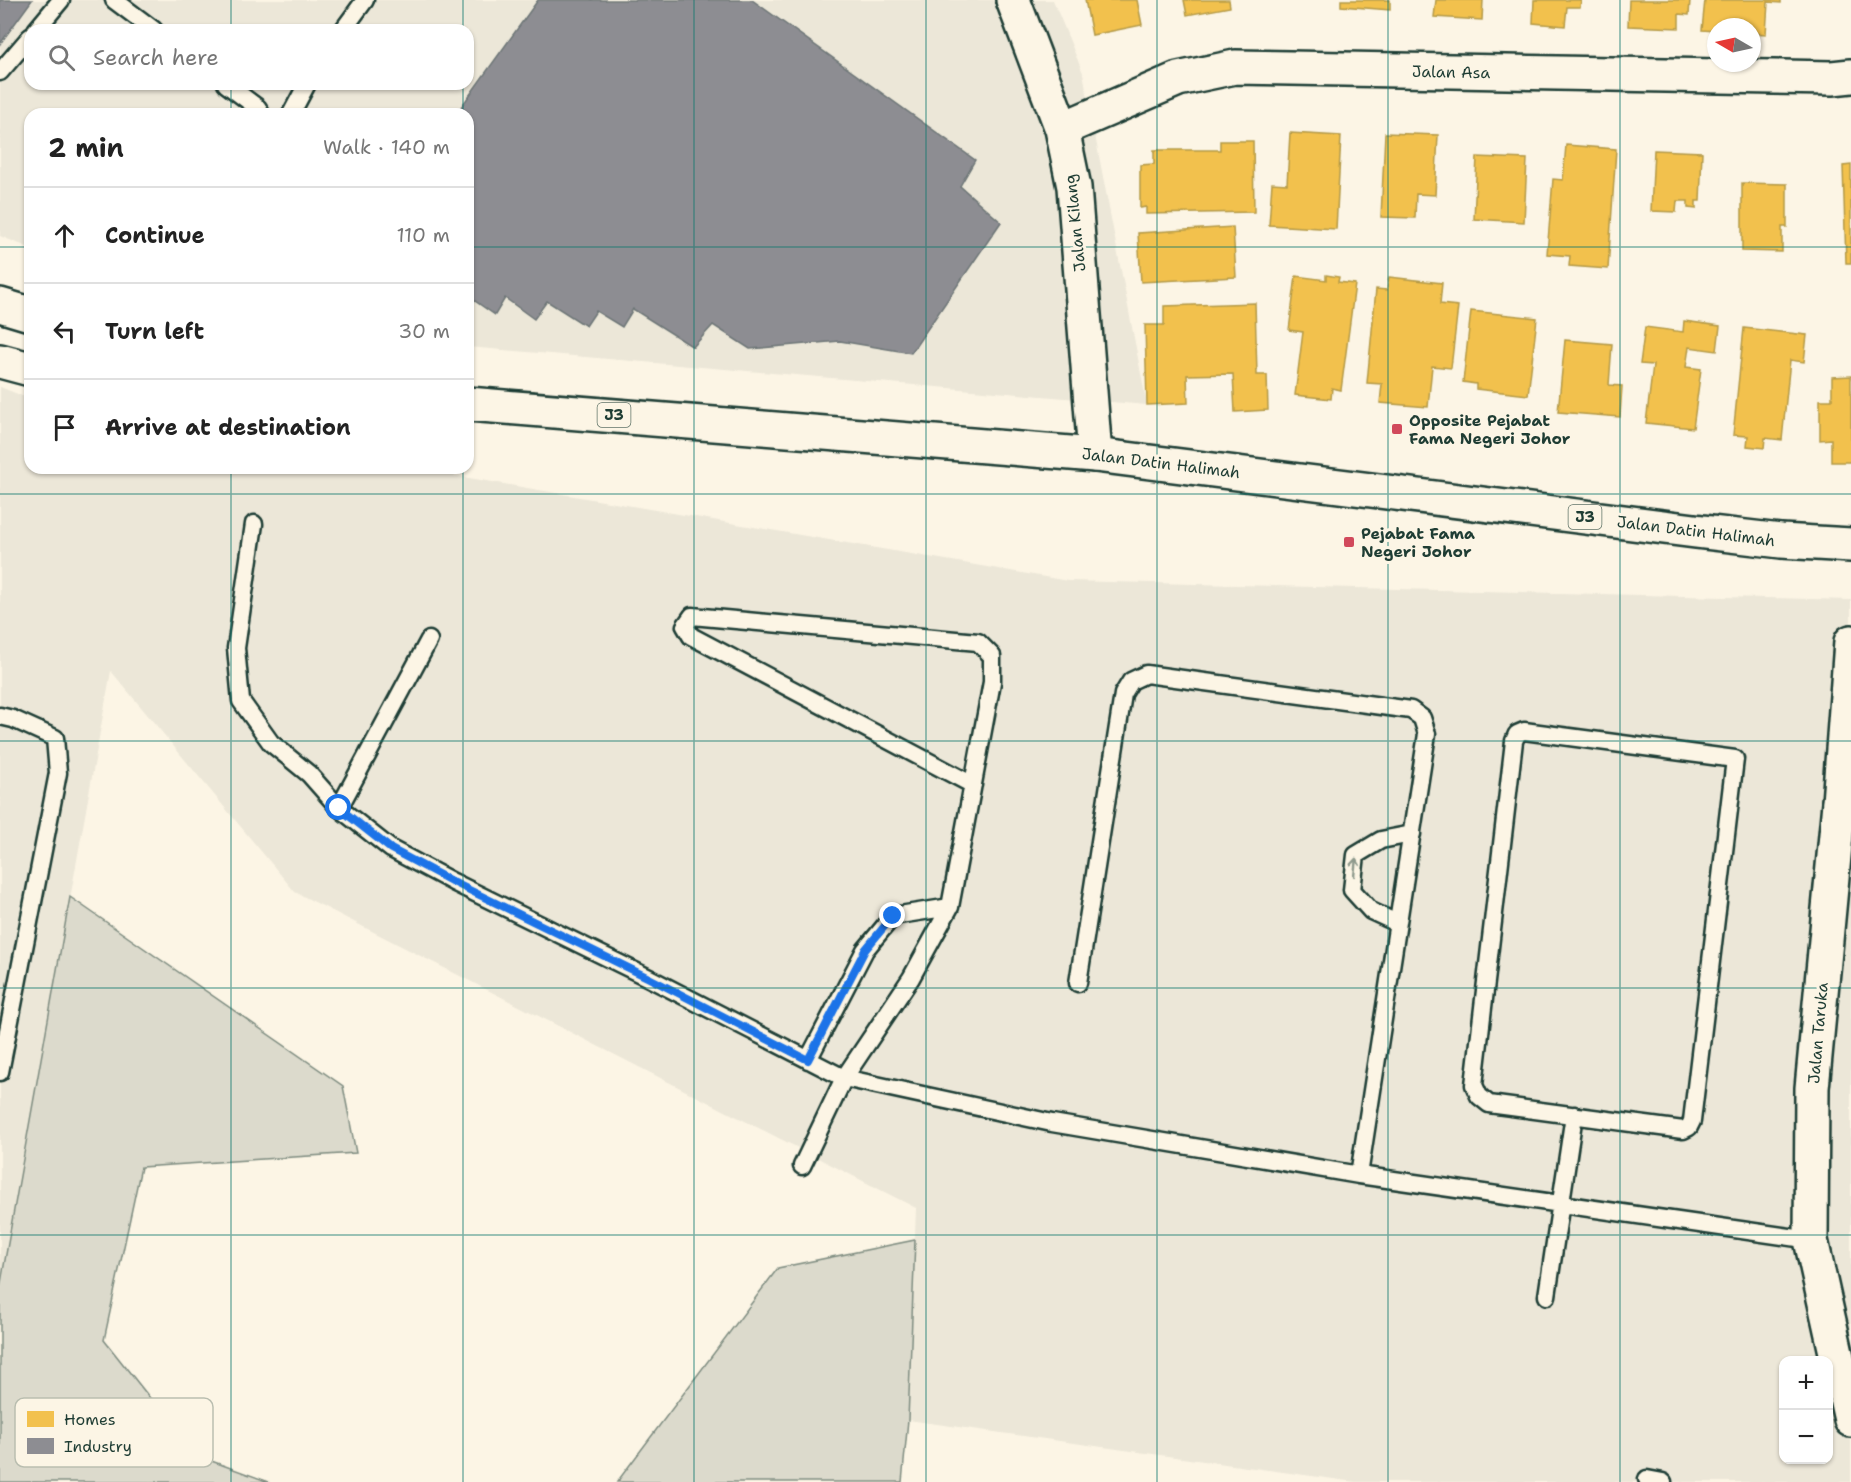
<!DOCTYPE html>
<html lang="en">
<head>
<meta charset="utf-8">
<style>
  body { margin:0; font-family:"Shantell Sans",sans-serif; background:#f2f2f2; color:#222 }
  .controls { position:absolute; right:18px; bottom:18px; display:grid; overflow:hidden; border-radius:12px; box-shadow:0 2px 4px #0004 }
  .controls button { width:54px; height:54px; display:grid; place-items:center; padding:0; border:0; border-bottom:2px solid #e0e0e0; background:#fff; color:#222; font:30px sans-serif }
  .compass { position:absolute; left:1707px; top:18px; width:54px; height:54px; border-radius:50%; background:#fff; box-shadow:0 2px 4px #0004; rotate:279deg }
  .stop { position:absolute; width:18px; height:18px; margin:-14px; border:4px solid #1a73e8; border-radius:50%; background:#fff }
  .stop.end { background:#1a73e8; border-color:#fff; box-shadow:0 2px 6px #0008 }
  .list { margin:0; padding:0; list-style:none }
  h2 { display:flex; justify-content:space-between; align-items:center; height:78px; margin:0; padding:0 24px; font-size:26px }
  h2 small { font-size:20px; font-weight:400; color:#767676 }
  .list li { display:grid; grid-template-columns:39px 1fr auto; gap:18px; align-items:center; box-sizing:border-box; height:96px; padding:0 24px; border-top:2px solid #e0e0e0 }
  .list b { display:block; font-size:22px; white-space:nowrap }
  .list em { font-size:20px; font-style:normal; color:#767676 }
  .icon { flex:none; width:33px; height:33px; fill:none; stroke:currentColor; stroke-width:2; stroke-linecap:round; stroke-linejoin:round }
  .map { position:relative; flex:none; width:1851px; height:1482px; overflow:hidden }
  .search { position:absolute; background:#fff; box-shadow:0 2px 4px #0004; left:24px; top:24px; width:450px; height:66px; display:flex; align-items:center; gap:15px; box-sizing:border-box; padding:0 21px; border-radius:18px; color:#767676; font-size:22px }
  .panel { position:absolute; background:#fff; box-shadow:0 2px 4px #0004; left:24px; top:108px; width:450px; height:366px; border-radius:18px }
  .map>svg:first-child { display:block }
  .built { fill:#ece7d8; fill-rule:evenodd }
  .green { fill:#dcdacc; stroke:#7e8c80; stroke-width:1.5 }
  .homes { fill:#f2c14e; stroke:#b39946; stroke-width:1.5 }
  .industry { fill:#8d8d92; stroke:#6c7576; stroke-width:1.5 }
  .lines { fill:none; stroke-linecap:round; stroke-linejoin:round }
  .service-casing { stroke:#1f3d34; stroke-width:21 }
  .minor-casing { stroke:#1f3d34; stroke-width:38 }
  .tertiary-casing { stroke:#1f3d34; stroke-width:38 }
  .primary-casing { stroke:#1f3d34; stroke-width:38 }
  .service { stroke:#fcf5e5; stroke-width:16 }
  .minor { stroke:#fcf5e5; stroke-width:33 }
  .tertiary { stroke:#fcf5e5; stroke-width:33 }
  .primary { stroke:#fcf5e5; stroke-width:33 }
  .oneway { stroke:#8e998c }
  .route { stroke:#1a73e8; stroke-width:8 }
  .grid { fill:none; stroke:#0f766e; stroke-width:1.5; stroke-opacity:0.55 }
  .poi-dot { fill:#d1495b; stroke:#fcf5e5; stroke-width:2 }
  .labels { text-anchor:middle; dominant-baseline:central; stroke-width:6; stroke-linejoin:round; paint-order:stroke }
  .shield { fill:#fcf5e5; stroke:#617469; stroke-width:1.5 }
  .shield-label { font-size:15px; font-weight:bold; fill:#1f3d34 }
  .street-label { font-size:16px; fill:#1f3d34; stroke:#fcf5e5 }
  .poi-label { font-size:16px; font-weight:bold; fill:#1f3d34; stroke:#fcf5e5; text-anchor:start }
  .key { fill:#fcf5e5; stroke:#babeb0; stroke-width:1.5 }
  .key-label { font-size:16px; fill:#1f3d34 }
</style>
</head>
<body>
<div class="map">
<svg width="1851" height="1482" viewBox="0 0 1851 1482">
  <rect width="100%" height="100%" fill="#fcf5e5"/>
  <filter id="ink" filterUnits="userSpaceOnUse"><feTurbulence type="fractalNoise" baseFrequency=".0167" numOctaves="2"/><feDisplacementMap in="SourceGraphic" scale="12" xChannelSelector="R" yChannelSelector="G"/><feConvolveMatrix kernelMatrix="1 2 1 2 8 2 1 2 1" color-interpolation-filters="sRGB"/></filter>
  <g filter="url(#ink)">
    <path class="built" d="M0,0H1053L1083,73L1147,405L468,347V114H30V248L0,236ZM30,30H468V84H30Z
      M0,387L30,399V468H411L1068,581L1851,600V1482H1355L908,1420L916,1208L295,892L111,671L0,1288ZM1784,1360H1828V1460H1784Z"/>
    <path class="green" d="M70,897L343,1086L356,1153L141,1167L104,1340L195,1455L269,1482H0V1288Z
      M915,1240L908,1420L902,1482H617L778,1268Z"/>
    <path class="homes" d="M1085,0H1137L1142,25L1092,35Z
      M1184,0H1229L1230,7L1187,15Z
      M1341,0H1390V10L1341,6Z
      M1436,0H1483L1482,20L1434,17Z
      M1534,0H1581L1580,7H1567L1565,26L1533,23Z
      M1629,0H1690L1689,15L1679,14V28L1628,26Z
      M1705,0H1781V3L1768,2L1766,34L1752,33V27H1716V31L1702,30Z
      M1290,133L1341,136L1336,229L1269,225L1272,183L1287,184Z
      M1385,133L1438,135L1435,195L1416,194L1415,218L1381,217Z
      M1220,141H1253L1254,212L1146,214V207L1140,208V165L1154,164V150H1220Z
      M1566,145L1616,149L1608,269L1569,266L1570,256L1547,254L1553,179L1563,180Z
      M1654,150L1702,152L1700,201H1696V209L1688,208V201H1677L1676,212L1651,211Z
      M1477,157L1527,159L1524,222L1474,219Z
      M1851,165V263H1846L1843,166Z
      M1742,183L1787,184V227H1782V252L1742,251Z
      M1233,227L1236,277L1141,282L1138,233Z
      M1326,275L1339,277L1338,282L1355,284L1341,390L1332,388L1331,399L1295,395L1303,332L1289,330L1296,276L1326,280Z
      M1389,277L1442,283L1440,304L1458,306L1451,368L1432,366L1428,407L1380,403L1382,384L1367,383L1376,289L1387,290Z
      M1255,303L1257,375H1267L1268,410L1235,412L1233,374L1187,375L1188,403L1147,405L1145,325H1164V306Z
      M1471,311L1537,318L1528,395L1476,389V384L1463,382Z
      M1684,321L1720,326L1717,351L1689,347L1686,367L1701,369L1693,428L1646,423L1653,365L1640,364L1645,327L1683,332Z
      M1744,328L1807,335L1804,362L1790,360L1782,440L1765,438L1764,448L1747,446L1748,436L1733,435Z
      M1565,340L1612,344L1609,385L1622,386L1620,417L1558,412Z
      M1851,376V462H1831V439L1820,440V400H1832V377Z"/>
    <path class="industry" d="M0,0H32L0,44Z
      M538,0H752L975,160L960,186L1001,222L911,353L840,341L750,349L713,325L693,347L633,309L622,327L596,311L586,326L547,301L534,319L505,298L495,315L468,296V114H456Z"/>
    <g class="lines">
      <defs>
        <path id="service" d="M114,0L154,30
          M36,30L61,0
          M343,30L365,0
          M0,72L30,37
          M226,84L258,108L261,114
          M291,114L307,84
          M254,524L236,648L241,701L271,743L309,774L339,808L391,849L453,882L649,978L844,1078L1052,1123L1359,1175L1811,1240
          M0,716L13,719L55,738L58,773L0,1072
          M1524,731L1735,759L1692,1121L1689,1127L1683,1130L1489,1104L1479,1096L1474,1085L1514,741L1517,734Z
          M339,808L429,640
          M1397,923L1371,911L1352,890L1356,855L1381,840L1412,834
          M1078,983L1123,694L1131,681L1146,674L1411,710L1422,718L1427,734L1359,1175
          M808,1060L865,950L893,916L950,907
          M802,1166L844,1078L911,978L950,907L992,682V656L978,642L692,616L685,626L691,636L973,785
          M1547,1296L1574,1115
          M1647,1479L1663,1482"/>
        <path id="minor" d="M1013,0L1062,129L1074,187L1095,455
          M1062,129L1178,79L1235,67L1832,78L1851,76"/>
        <path id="tertiary" d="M1851,642L1839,803L1812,1088L1811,1240L1851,1420"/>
        <path id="primary" d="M0,305L30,314
          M0,361L30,369
          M468,404L1095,455L1695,531L1781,541L1851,545
          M1839,803L1851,776"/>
      </defs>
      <use href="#service" class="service-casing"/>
      <use href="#minor" class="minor-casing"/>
      <use href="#tertiary" class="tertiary-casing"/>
      <use href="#primary" class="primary-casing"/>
      <use href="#service" class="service"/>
      <use href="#minor" class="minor"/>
      <use href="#tertiary" class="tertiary"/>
      <use href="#primary" class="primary"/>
    </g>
    <defs><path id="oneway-shaft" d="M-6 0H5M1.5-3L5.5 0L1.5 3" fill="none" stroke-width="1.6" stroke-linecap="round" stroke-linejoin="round" transform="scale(1.5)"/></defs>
    <use class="oneway" href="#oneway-shaft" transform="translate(1355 867) rotate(-84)"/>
  </g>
  <g class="lines" filter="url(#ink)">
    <path class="route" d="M339,808L391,849L453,882L649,978L808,1060L865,950L893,916"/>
  </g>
  <path class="grid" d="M231,0V30M463,0V30M694,0V1482M926,0V1482M1157,0V1482M1388,0V1482M1620,0V1482M231,84V114M463,84V114M0,247H30M468,247H1851M231,468V1482M463,468V1482M0,494H1851M0,741H1851M0,988H1851M0,1235H1851"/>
  <g class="poi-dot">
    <rect x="1391" y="423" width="12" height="12" rx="3"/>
    <rect x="1343" y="536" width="12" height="12" rx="3"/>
  </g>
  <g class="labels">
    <g class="shield">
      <rect x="597.5" y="403" width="33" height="24" rx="4.5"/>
      <rect x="1568.5" y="505" width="33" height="24" rx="4.5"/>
    </g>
    <g class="shield-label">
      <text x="614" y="415">J3</text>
      <text x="1585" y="517">J3</text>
    </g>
    <g class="street-label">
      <text transform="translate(1451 72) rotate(1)">Jalan Asa</text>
      <text transform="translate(1075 223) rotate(-96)">Jalan Kilang</text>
      <text transform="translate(1161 463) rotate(7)">Jalan Datin Halimah</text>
      <text transform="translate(1696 531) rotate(7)">Jalan Datin Halimah</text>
      <text transform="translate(1818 1033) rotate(-85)">Jalan Taruka</text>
    </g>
    <g class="poi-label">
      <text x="1409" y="420">Opposite Pejabat<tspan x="1409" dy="18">Fama Negeri Johor</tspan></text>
      <text x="1361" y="533">Pejabat Fama<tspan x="1361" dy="18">Negeri Johor</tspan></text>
    </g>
  </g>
  <rect x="15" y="1398" width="198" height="69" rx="9" class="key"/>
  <rect x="27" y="1411" width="27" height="16" fill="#f2c14e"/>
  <rect x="27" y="1438" width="27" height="16" fill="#8d8d92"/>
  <g class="key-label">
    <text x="64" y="1425">Homes</text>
    <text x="64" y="1452">Industry</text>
  </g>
</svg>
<div class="controls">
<button>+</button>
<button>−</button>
</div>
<svg class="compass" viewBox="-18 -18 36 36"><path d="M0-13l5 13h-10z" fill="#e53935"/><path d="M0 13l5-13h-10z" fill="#767676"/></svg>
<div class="stop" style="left:339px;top:808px"></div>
<div class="stop end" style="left:893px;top:916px"></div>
<div class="search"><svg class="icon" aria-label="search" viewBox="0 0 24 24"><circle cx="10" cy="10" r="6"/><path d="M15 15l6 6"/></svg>Search here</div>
<section class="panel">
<h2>2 min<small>Walk · 140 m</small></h2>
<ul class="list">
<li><svg class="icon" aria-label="ahead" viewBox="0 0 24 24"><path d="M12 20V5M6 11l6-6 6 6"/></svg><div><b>Continue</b></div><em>110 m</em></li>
<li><svg class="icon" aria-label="left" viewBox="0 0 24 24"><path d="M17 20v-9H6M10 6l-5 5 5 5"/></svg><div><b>Turn left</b></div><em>30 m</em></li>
<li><svg class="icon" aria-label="arrive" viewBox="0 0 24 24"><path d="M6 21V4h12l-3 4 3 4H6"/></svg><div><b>Arrive at destination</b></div></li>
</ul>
</section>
</div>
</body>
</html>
